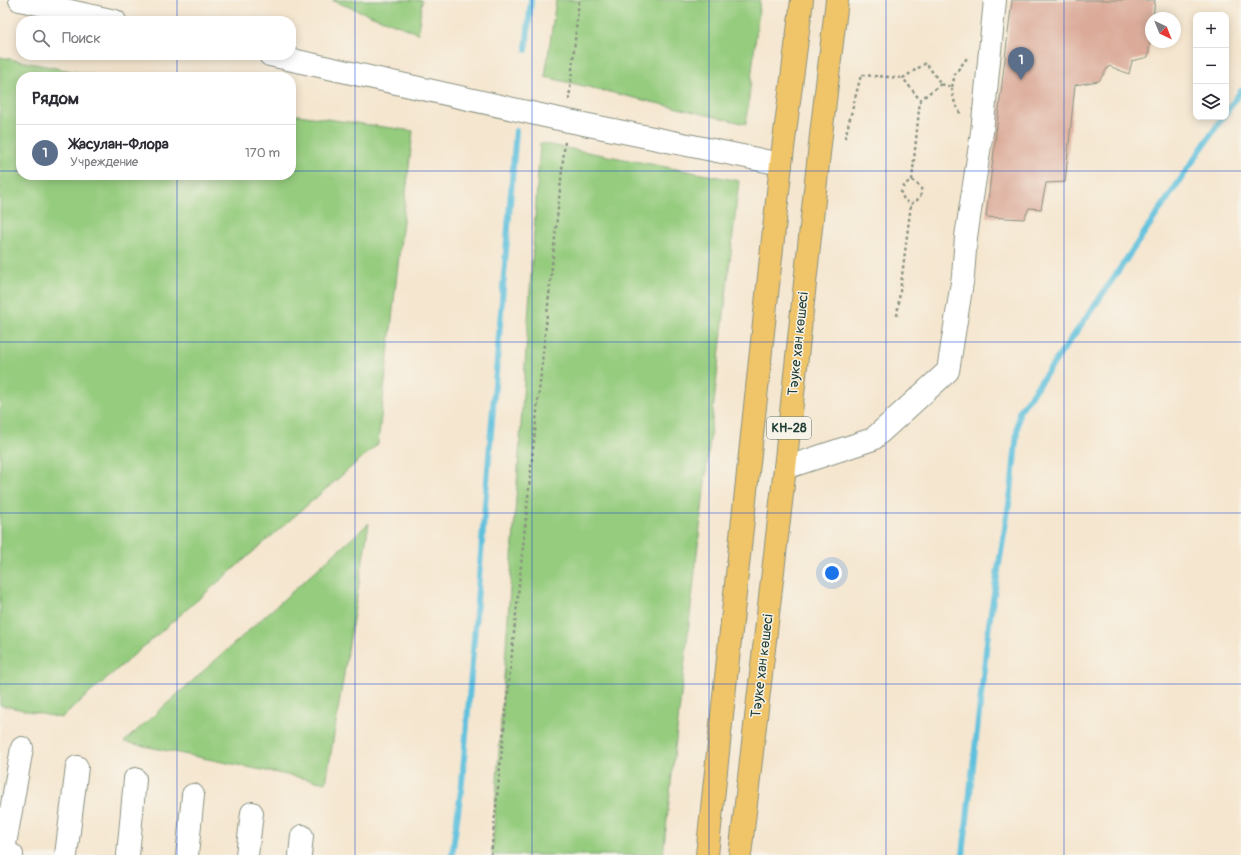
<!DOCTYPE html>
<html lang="ru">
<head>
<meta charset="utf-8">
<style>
  body { margin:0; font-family:Pangolin,sans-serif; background:#f2f2f3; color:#2b2b33 }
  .controls { position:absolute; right:12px; top:12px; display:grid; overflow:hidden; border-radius:8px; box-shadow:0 2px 10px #0003 }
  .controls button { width:36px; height:36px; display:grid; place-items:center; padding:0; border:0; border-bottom:1px solid #e1e1e2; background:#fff; color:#2b2b33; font:20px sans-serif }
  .compass { position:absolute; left:1145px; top:12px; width:36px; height:36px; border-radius:50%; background:#fff; box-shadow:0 2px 10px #0003; rotate:137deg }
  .you { position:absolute; left:832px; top:573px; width:14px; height:14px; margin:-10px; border:3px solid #fff; border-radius:50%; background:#1a73e8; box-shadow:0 0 0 6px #1a73e833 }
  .badge { display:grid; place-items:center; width:26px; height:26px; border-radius:50%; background:#c8321e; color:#fff; font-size:13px; font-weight:700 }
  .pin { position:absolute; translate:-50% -33px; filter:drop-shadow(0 1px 2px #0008) }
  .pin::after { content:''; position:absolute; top:21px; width:14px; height:12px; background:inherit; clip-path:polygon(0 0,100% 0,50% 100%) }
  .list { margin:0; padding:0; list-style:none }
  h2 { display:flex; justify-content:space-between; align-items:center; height:52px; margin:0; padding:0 16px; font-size:17px }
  h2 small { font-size:13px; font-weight:400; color:#7c7c81 }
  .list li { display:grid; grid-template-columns:26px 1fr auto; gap:12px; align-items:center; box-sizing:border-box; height:56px; padding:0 16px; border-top:1px solid #e1e1e2 }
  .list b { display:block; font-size:15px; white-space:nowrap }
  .list p { margin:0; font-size:13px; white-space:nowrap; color:#7c7c81 }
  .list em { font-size:13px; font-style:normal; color:#7c7c81 }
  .icon { flex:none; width:22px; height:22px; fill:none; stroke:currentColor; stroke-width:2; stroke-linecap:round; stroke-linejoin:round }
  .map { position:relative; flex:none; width:1241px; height:855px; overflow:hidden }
  .search { position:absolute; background:#fff; box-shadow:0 2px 10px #0003; left:16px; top:16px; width:280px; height:44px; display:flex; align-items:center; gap:10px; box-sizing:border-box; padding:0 14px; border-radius:16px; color:#7c7c81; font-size:15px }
  .panel { position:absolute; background:#fff; box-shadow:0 2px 10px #0003; left:16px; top:72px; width:280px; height:108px; border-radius:16px }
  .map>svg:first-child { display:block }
  .green { fill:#95cc7e; stroke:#5a8459 }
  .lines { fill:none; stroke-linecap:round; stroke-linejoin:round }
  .stream { stroke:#5fc1dd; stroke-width:6 }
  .building { fill:#dbaa99 }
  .minor-casing { stroke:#8a9282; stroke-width:24 }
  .major-casing { stroke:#8a9282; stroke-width:24 }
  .path { stroke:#8a9282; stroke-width:2.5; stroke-dasharray:3 3; stroke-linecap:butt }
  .minor { stroke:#fff; stroke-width:22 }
  .major { stroke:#f0c469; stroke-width:22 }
  .grid { fill:none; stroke:#1d4ed8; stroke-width:1; stroke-opacity:0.55 }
  .labels { text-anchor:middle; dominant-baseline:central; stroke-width:3; stroke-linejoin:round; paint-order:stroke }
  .shield { fill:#f7f3e8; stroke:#60746a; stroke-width:1 }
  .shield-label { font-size:13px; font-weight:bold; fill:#1f3d34 }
  .street-label { font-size:14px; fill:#1f3d34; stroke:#f7f3e8 }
</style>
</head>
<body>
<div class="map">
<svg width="1241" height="855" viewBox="0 0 1241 855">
  <rect width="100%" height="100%" fill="#f7f3e8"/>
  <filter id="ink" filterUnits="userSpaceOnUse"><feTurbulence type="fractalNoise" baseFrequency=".025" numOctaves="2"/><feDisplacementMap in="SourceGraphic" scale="8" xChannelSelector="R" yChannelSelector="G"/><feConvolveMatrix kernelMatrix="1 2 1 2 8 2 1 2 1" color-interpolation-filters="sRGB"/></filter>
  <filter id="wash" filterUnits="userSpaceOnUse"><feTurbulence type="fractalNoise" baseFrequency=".012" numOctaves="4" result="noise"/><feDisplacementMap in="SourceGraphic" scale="16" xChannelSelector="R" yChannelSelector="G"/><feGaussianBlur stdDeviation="0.9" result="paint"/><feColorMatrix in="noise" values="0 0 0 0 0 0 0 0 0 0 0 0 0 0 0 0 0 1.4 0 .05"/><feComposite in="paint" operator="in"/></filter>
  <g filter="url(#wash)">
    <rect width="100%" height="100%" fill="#f5e6cf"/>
    <path class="green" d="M333,0H422L418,33L333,1Z
      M556,0H760L746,124L545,77Z
      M0,57L101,77H21V175H291V114L413,131L378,444L61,718L0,705Z
      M540,143L739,181L663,855H492Z
      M369,523L326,783L124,742Z"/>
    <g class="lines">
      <path class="stream" d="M526,50L531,0
        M1226,113L1241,91
        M452,855L462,783L516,131
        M963,855L989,624L1011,492L1019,412L1091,311L1223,117"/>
    </g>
    <g id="blocks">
      <path class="building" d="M1012,0H1155L1153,18H1151V34L1148,57L1132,61L1129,74L1109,66L1099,81L1075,85L1065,182L1046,183L1041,209L1029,208L1024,219L986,217Z"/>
    </g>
  </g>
  <g filter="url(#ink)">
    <use href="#blocks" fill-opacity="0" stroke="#8a9282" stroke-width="1"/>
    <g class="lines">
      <defs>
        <path id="minor" d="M20,0L115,21
          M270,55L554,118L781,164
          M785,468L873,439L948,371L963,276L966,237L982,132L995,0
          M12,855L4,850L22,748
          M66,855L77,767
          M128,855L135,779
          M187,855L193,795
          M247,855L252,813
          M300,855L302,836"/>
        <path id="major" d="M707,855L781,164L802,0
          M740,855L785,468L821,135L837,0"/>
      </defs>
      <use href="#minor" class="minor-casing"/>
      <use href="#major" class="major-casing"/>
      <path class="path" d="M941,84L920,100L903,78L926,63L941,84L952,87C952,98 956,107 962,116
        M952,87L955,74L967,58
        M569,100L579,0
        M845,138L861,75L903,78
        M912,180L920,100
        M912,180L921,187C922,198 919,199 911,204L904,200L901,192L905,184Z
        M897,316L911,204
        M491,855L565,141"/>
      <use href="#minor" class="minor"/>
      <use href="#major" class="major"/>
    </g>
  </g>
  <path class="grid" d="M177,0V21M355,0V855M532,0V855M709,0V855M886,0V855M1064,0V855M177,55V77M0,171H21M291,171H1241M177,175V855M0,342H1241M0,513H1241M0,684H1241"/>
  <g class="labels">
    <rect class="shield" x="767" y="417" width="44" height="22" rx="3"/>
    <g class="shield-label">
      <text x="789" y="428">КН-28</text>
    </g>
    <g class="street-label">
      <text transform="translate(798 344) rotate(-84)">Тәуке хан көшесі</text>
      <text transform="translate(762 666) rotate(-83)">Тәуке хан көшесі</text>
    </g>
  </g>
</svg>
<div class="controls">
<button>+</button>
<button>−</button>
<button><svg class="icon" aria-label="layers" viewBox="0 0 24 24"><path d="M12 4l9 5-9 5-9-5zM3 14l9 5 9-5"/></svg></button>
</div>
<svg class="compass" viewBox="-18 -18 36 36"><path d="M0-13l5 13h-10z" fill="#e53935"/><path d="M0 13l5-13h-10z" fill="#7c7c81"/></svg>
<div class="you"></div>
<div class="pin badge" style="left:1021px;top:80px;background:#5c6f8a">1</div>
<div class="search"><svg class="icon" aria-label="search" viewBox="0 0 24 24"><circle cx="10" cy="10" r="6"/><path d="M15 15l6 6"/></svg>Поиск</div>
<section class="panel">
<h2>Рядом<small></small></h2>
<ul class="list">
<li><span class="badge" style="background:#5c6f8a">1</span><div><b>Жасулан-Флора</b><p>Учреждение</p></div><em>170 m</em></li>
</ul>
</section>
</div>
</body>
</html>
